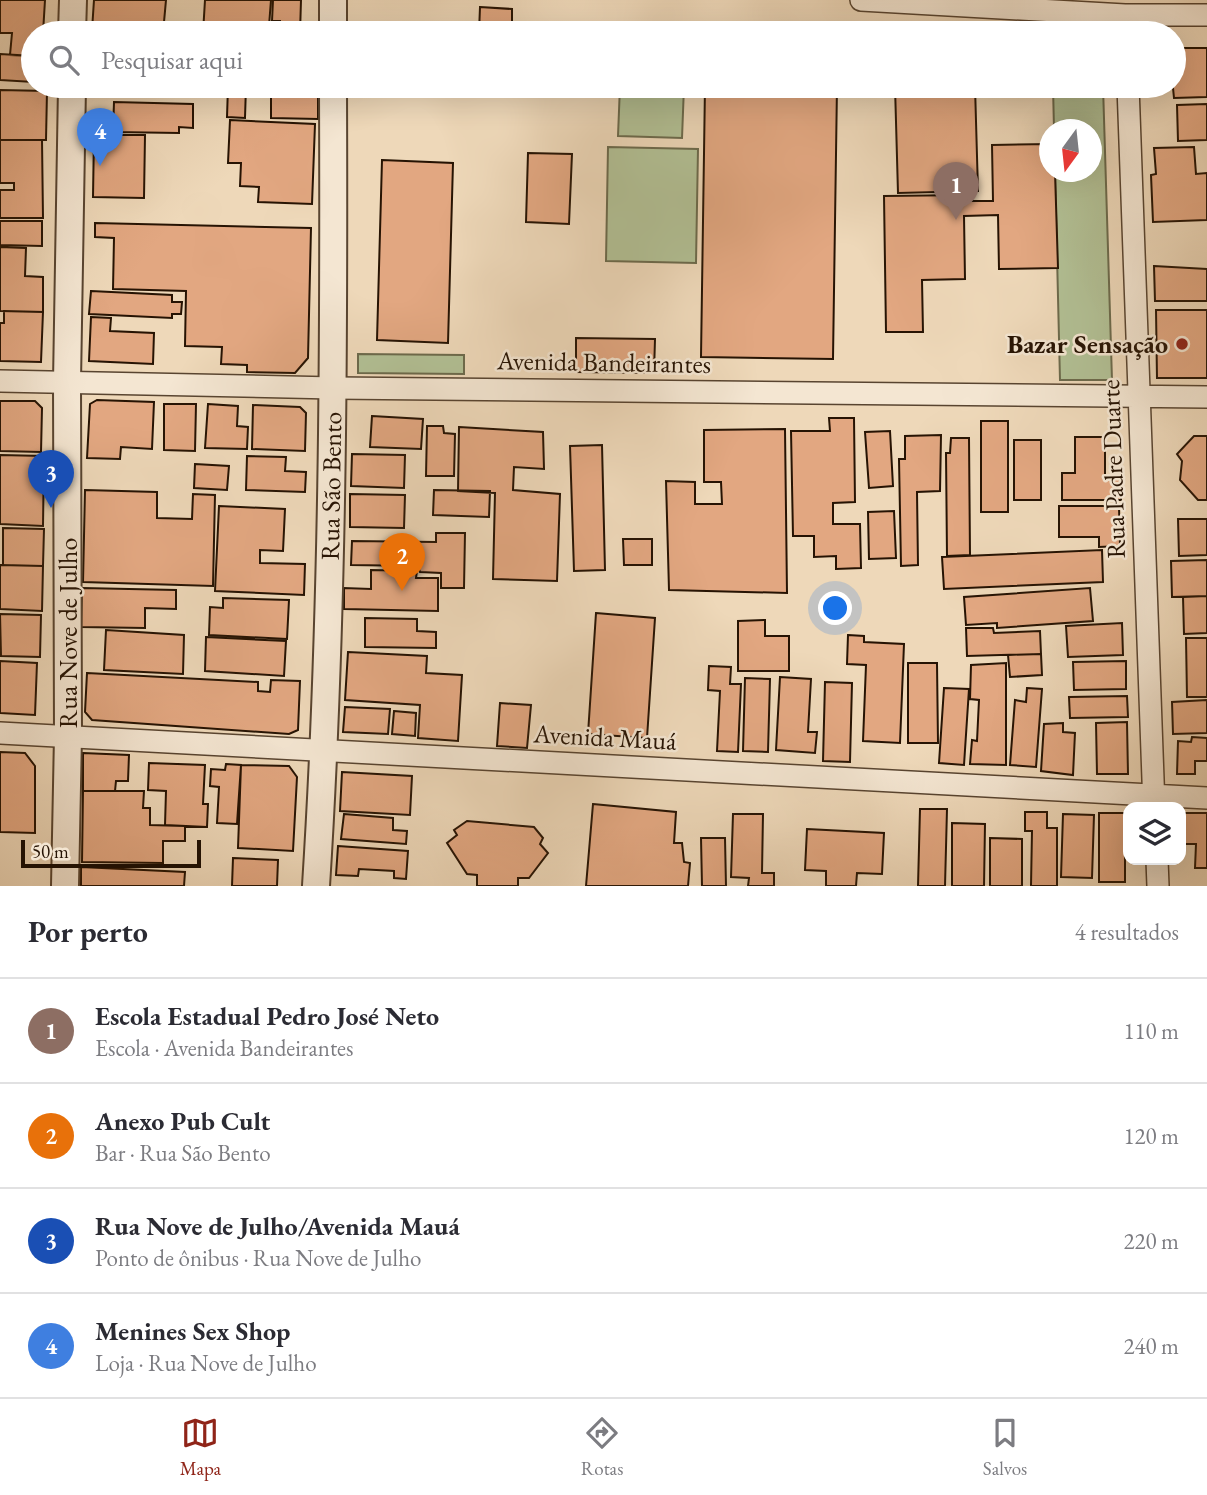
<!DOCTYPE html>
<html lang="pt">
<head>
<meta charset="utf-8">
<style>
  body { margin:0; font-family:"EB Garamond",serif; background:#f2f2f3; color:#2b2b33 }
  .controls { position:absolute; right:21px; bottom:21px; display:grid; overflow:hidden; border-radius:14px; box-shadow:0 7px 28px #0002 }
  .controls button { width:63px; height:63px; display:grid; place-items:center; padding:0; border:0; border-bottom:2px solid #e1e1e2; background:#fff; color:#2b2b33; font:35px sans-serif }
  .compass { position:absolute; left:1039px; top:119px; width:63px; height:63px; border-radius:50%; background:#fff; box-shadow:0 7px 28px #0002; rotate:195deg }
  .scale { position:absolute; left:21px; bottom:18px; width:180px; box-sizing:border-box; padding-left:7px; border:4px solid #261303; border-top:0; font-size:19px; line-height:24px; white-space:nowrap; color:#261303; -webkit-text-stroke:5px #f4e6d2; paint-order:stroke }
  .you { position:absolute; left:836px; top:609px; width:24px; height:24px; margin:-18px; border:5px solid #fff; border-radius:50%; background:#1a73e8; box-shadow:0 0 0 10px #1a73e833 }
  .badge { display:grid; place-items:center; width:46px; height:46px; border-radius:50%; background:#8f2418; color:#fff; font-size:23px; font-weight:700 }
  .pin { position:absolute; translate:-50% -58px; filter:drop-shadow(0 2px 4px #0008) }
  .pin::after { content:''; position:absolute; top:37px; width:24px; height:21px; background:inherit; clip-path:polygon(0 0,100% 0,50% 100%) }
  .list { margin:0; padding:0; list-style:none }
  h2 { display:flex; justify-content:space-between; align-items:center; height:91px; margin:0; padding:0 28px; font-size:30px }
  h2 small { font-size:23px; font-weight:400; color:#7c7c81 }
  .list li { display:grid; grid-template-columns:46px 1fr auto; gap:21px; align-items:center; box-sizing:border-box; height:105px; padding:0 28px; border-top:2px solid #e1e1e2 }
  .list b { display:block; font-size:26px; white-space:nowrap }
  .list p { margin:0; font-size:23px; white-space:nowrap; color:#7c7c81 }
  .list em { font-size:23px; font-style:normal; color:#7c7c81 }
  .icon { flex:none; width:38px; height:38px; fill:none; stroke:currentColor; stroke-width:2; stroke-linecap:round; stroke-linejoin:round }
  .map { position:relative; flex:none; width:1207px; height:886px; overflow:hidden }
  .search { position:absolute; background:#fff; box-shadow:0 7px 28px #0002; left:21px; right:21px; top:21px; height:77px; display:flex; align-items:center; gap:18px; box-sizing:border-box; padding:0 24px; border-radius:38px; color:#7c7c81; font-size:26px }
  .sheet { height:511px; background:#fff }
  nav { display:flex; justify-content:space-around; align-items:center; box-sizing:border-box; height:98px; border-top:2px solid #e1e1e2; background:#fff; font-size:19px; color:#7c7c81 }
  nav a { display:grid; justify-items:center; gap:4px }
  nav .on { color:#8f2418 }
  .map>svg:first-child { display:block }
  .green { fill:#b2c095; stroke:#6c6a4c; stroke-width:2 }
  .building { fill:#e2a781; stroke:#261303; stroke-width:2 }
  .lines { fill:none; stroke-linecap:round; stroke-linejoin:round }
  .minor-casing { stroke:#584430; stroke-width:24 }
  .tertiary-casing { stroke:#584430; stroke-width:30 }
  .minor { stroke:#f4e6d2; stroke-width:21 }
  .tertiary { stroke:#f4e6d2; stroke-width:26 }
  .poi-dot { fill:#8f2418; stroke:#f4e6d2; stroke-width:2.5 }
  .labels { text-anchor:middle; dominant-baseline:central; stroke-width:5; stroke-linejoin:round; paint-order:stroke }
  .poi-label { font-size:26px; font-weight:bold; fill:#261303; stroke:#f4e6d2; text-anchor:end }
  .street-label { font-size:26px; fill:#261303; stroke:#f4e6d2 }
</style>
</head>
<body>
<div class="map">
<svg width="1207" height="886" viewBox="0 0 1207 886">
  <rect width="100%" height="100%" fill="#eed8b9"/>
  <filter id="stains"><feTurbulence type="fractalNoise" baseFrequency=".00286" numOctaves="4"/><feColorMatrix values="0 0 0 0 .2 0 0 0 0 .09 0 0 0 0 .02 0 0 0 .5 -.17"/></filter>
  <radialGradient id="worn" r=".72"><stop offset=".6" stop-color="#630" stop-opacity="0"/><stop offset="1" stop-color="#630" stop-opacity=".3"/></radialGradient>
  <path class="green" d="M1051,23L1101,26V33H1051Z
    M620,86H684L682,138L618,136Z
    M1053,86H1103L1112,380H1060L1055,172H1092V130L1054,129Z
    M608,147L698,149L696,263L606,261Z
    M358,354L464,355V374L358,373Z"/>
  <path class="building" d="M0,0H45L43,33H33V56L10,55L12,33H0Z
    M94,0H166L163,33H136L137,25L117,23L116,32L92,30Z
    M205,0H271L269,26H264L263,33H203Z
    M273,0H301L300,33H280V21H272Z
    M480,7L512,9V33H479Z
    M706,29L838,31V33H706Z
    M92,30L116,32V33H92Z
    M1174,48H1207V97L1174,98L1173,88H1161V86H1174Z
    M0,54L33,56V82L0,80Z
    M228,86H246L245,118L227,117Z
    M271,86H318V119L271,118Z
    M705,86H837L833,359L701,357Z
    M895,86H975L978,191L898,193Z
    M0,90L47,91L46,140H0Z
    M114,102L193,104V128L179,127V133L113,132Z
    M1207,104V140L1178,141L1177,105Z
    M230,120L315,124L312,204L258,202L259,187L240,186L241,163H228Z
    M94,135H145L144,198L93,197Z
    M0,140H42L43,218H0V190H14V183H0Z
    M1050,144V172H1055L1058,268L999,269L998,215L964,216L965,279L922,280L923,332H886L884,196L966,195V201H993L992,145Z
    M1194,147L1196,174L1207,173V220L1153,222L1151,175L1156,174L1154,148Z
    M528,153L572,154L569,224L526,222Z
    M382,160L453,163L448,343L377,340Z
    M0,221H42V246L0,245Z
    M95,223L311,228L308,358L295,373L247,372V365L221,364L222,347L185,346L186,291L113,289L114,238L95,237Z
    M0,247L26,248L25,276L43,277V312L0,311Z
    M1154,266L1207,269V301H1155Z
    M91,291L172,295V302H182L181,314H172V318L89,314Z
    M1156,310H1207V378H1157Z
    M4,311L43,312L41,362L0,361V323H4Z
    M91,317L111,318L110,331L154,333L153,364L89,361Z
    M576,338L655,339L654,373L576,372Z
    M97,400L154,402L152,449L121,447L120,459L87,458L90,404Z
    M0,401H35L42,408L41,452L0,451Z
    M164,404H196L195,451L164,450Z
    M208,404L238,406L237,426L248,427L247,449L205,448Z
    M253,405L300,407L306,413L305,451L252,449Z
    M372,416L423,419L421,449L370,447Z
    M829,418H854L855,502L833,503V524H860L861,568L836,569V556L814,557V536H793L791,431H830Z
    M981,421H1008V512H981Z
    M427,426H443L444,433L455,434L454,476H426Z
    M459,427L543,432L544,469L514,467L513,490L560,494L557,581L493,579L495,493L458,491Z
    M785,429L787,593L669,590L666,481L695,482V504H722L721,482H704V430Z
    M890,431L893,486L869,488L865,432Z
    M941,435L940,491L917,492L918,565L901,566L899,459H905V436Z
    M1194,436H1207V500H1198L1180,480L1182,461L1177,454Z
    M1075,437H1105V476L1121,475V500H1062V473H1075Z
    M951,438H969L970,555L947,556L946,453H950Z
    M1014,440H1041V500H1014Z
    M602,445L605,570L574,571L570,446Z
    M352,454L405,455L404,488L351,486Z
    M0,455L44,456L43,526L0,524Z
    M247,456L286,457L285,471L306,472L305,492L246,490Z
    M195,464L229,466L227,490L194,488Z
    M85,490L157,492V518L192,519L193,494L215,495L213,586L83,582Z
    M434,490L490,491L489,517L433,515Z
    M350,494L405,495L404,528L350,527Z
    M219,506L285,509L283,551L260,550V563L305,564L304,595L215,591Z
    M1059,506H1119L1120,546L1099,547V537H1059Z
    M894,511L896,558L869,559L868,512Z
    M1178,519H1207V555L1179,556Z
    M3,528L44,529L43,566L3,565Z
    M436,533H465L464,588H441V573L420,572L418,566L351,565L352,541L436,542Z
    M623,539H652V565H624Z
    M1102,550L1103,582L944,589L942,557Z
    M1207,560V596L1172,597L1171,561Z
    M0,565L43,566L42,611L0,609Z
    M371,570L417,571L416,578H438V611L344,609V588L371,589Z
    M82,588L176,590V609L145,608V628L81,627Z
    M1090,588L1093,621L997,628V623L966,625L964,597Z
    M1207,596V633L1184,634L1183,597Z
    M223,598L289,600L287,639L209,635L210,607L223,608Z
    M596,613L655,618L647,738L588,734Z
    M0,614L41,615L40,657L1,656Z
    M365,618L417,619V631L436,632V648L365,647Z
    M765,620V636H789V671H738V621Z
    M1122,623L1123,655L1068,657L1066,626Z
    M966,628H993L994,633L1040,631L1041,654L967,656Z
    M106,630L184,635L183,674L104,670Z
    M848,635L864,636V642L904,644L900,743L863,741L866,665L847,664Z
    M206,637L286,641L284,676L205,671Z
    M1186,638H1207V697H1187Z
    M348,652L427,656L426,673L462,675L458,741L418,738L420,705L345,700Z
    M1041,654L1042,675L1010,677L1008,655Z
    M0,661L37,663L35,715L0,713Z
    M1126,661V689L1074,690L1073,662Z
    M908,663H937L938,743H908Z
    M1006,663V765L970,764L972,740L977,741L979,700L970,699L971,665Z
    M709,666L731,667L730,684H741L738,752L717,751L720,691L708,690Z
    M87,673L258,682V691L270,692L271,680L300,681L298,730L289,734L92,720L85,712Z
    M780,677L811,679L808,732H817L815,753L776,750Z
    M745,678L770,679L768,752L743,751Z
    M825,682L852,683L850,762L823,761Z
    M944,688L969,689L964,765L939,763Z
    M1027,688L1042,689L1036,767L1010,765L1015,700L1026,702Z
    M1127,696L1128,717L1070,718L1069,697Z
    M1207,700V733L1173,734L1172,702Z
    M500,703L531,705L527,748L497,746Z
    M345,707L390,709L388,734L343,732Z
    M394,711L416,713L415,736L392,734Z
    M1127,722L1128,774H1097L1096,723Z
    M1063,723V732L1075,733L1073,775L1041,771L1044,724Z
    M1192,737L1207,738V761H1195V774H1177L1178,741L1191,742Z
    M0,752L25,753L35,766V833L0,832Z
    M83,753L129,755L128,781H116L115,791H83Z
    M149,763L205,765L203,804H208L207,827L165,825L166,791L148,790Z
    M226,764L241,765L237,824L217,823L219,787L210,786L211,769L225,770Z
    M241,765L289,766L297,777L293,851L238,848Z
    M342,772L412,776L410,815L340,811Z
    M83,791H144L143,808H150V825L185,826V841H163V863L82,862Z
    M593,804L676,812L674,843H682L684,862L690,863L688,886H586Z
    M920,809H947L945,886H918Z
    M1025,812H1047V828H1057V886H1031L1032,831H1025Z
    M1099,813H1125V882H1099Z
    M1181,813H1207V868H1195L1196,844H1181Z
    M344,814L393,818V830L407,831L406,844L341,839Z
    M733,814H763L762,873H774V886H748L749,878L731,877Z
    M1063,814L1094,815L1092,878L1061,877Z
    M467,821L534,827L543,838L540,844L548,853L529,878H518V886H477V875L467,874L447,843L457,835L454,830Z
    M952,823L985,824L984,886H952Z
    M807,829L884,833L882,874L857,873L856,886H826V871L805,870Z
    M701,838H725L726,886H702Z
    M990,838L1022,839V886H990Z
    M338,846L408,851L406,879L394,878V871L359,869L358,876L336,875Z
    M233,858L278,860L277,886H232Z
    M81,867L185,872L184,886H81Z"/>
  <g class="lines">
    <defs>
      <path id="minor" d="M861,0L1125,15H1207
        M1128,86L1154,807
        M0,381L334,388L1207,397
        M0,733L1207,798
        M1157,860L1158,886"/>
      <path id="tertiary" d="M333,0V33
        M72,33L73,0
        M65,886L68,736L67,382L72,86
        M316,886C333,619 334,353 333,86"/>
    </defs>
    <use href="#minor" class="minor-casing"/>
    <use href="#tertiary" class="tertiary-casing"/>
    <use href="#minor" class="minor"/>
    <use href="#tertiary" class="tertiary"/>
  </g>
  <circle class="poi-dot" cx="1182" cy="344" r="7"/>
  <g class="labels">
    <g class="poi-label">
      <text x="1168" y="344">Bazar Sensação</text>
    </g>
    <g class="street-label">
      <text transform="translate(604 362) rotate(1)">Avenida Bandeirantes</text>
      <text transform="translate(1113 469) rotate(-92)">Rua Padre Duarte</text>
      <text transform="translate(331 486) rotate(-89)">Rua São Bento</text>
      <text transform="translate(68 633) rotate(-90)">Rua Nove de Julho</text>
      <text transform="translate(605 737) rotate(3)">Avenida Mauá</text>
    </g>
  </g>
  <rect width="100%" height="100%" filter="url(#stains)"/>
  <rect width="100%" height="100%" fill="url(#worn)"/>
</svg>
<div class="controls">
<button><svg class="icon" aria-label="layers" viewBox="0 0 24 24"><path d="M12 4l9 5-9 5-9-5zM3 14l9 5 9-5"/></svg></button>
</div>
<svg class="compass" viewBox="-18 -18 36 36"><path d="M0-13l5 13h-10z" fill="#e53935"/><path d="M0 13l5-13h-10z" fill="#7c7c81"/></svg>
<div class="scale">50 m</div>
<div class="you"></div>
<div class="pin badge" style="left:956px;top:220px;background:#8d6e63">1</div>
<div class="pin badge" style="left:402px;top:591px;background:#e8710a">2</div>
<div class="pin badge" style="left:51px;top:508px;background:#1a4fb4">3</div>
<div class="pin badge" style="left:100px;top:166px;background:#3f7fe0">4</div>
<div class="search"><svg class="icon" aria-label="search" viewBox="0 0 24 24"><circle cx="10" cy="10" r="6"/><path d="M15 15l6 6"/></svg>Pesquisar aqui</div>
</div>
<section class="sheet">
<h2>Por perto<small>4 resultados</small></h2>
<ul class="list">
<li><span class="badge" style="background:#8d6e63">1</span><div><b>Escola Estadual Pedro José Neto</b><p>Escola · Avenida Bandeirantes</p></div><em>110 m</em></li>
<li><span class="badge" style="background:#e8710a">2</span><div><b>Anexo Pub Cult</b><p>Bar · Rua São Bento</p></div><em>120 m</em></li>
<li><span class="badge" style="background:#1a4fb4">3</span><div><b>Rua Nove de Julho/Avenida Mauá</b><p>Ponto de ônibus · Rua Nove de Julho</p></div><em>220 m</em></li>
<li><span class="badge" style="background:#3f7fe0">4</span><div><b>Menines Sex Shop</b><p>Loja · Rua Nove de Julho</p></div><em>240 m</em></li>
</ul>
</section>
<nav>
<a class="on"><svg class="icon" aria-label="map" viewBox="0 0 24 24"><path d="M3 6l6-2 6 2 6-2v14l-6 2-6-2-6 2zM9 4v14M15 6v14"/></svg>Mapa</a>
<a><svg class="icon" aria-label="directions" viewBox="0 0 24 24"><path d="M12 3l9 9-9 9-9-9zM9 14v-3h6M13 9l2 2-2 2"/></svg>Rotas</a>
<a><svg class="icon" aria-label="saved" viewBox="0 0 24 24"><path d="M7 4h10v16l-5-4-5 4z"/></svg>Salvos</a>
</nav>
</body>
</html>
